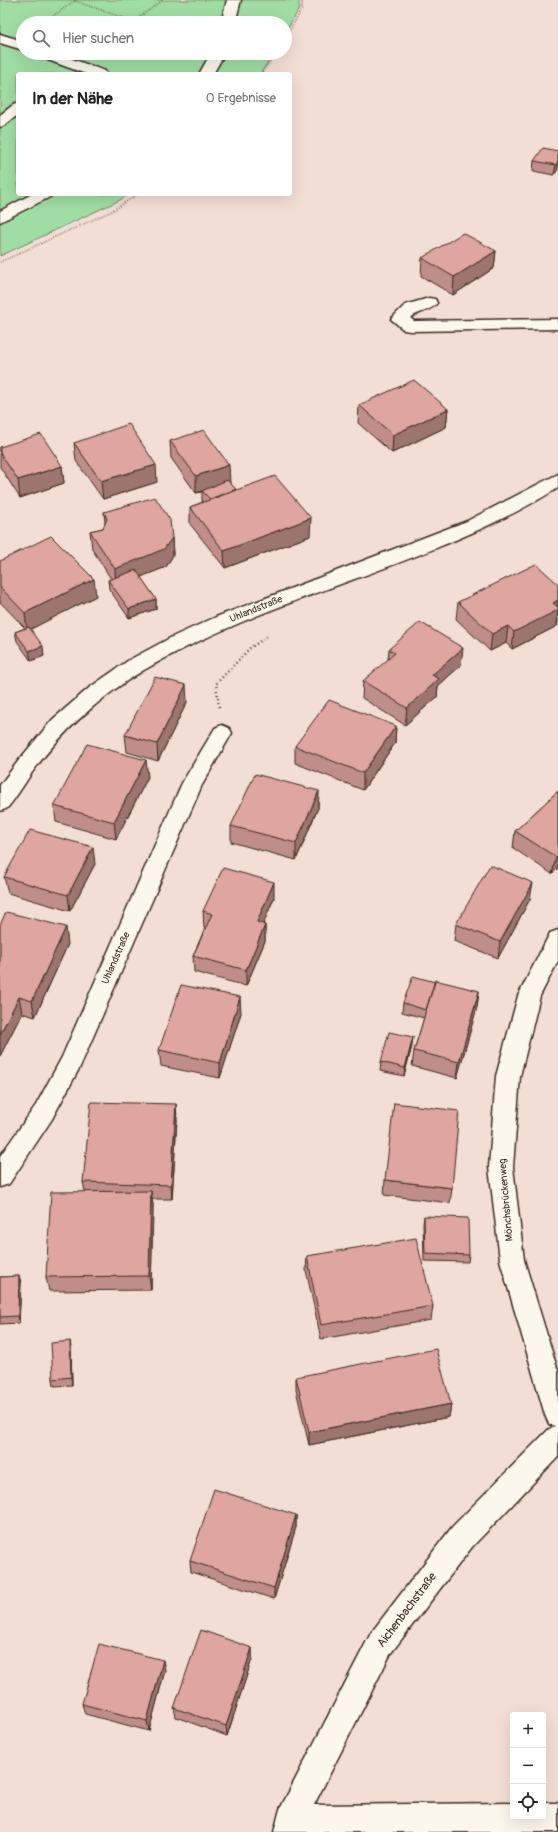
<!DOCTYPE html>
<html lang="de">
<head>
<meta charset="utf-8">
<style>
  body { margin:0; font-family:Pangolin,sans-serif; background:#f2f2f2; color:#222 }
  .controls { position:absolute; right:12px; bottom:12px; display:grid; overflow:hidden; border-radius:4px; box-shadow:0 4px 16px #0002 }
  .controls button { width:36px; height:36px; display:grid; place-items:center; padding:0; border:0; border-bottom:1px solid #e0e0e0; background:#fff; color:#222; font:20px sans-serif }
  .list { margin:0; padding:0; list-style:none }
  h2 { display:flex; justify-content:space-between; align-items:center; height:52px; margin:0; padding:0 16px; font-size:17px }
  h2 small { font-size:13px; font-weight:400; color:#767676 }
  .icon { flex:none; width:22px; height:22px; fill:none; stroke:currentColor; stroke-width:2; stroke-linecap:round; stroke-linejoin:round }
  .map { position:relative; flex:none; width:558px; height:1832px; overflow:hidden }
  .search { position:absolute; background:#fff; box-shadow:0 4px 16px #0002; left:16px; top:16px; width:276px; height:44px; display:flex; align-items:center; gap:10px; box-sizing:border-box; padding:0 14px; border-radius:22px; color:#767676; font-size:15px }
  .panel { position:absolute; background:#fff; box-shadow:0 4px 16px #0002; left:16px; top:72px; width:276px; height:124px; border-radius:4px }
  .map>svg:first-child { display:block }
  .green { fill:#a0dda4; stroke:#6e8461 }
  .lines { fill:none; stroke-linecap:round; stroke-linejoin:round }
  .service-casing { stroke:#3b2a1e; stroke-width:3 }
  .minor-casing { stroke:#3b2a1e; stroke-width:3 }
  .path-far1 { stroke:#3b2a1e; stroke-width:2; stroke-dasharray:0.5 2; stroke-linecap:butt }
  .path { stroke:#3b2a1e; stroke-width:2.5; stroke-dasharray:1 3; stroke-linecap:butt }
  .service { fill:#fbf7ec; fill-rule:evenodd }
  .minor { fill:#fbf7ec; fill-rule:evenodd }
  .wall { fill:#c08e8a; stroke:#3b2a1e }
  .shaded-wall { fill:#9c7470; stroke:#3b2a1e }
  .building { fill:#dfa5a0; stroke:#3b2a1e }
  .labels { text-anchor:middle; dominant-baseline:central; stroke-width:3; stroke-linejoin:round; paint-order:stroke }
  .street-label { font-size:10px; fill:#3b2a1e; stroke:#fbf7ec }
  .near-street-label { font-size:12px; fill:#3b2a1e; stroke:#fbf7ec }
</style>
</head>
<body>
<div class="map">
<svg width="558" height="1832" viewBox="0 0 558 1832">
  <rect width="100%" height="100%" fill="#f3ded5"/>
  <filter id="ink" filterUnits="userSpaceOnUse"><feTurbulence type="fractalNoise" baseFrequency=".025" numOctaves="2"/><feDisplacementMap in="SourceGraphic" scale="8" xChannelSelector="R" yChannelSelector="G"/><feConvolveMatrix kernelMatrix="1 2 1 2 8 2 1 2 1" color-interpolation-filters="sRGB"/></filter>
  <g filter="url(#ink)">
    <path class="green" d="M0,0H299V9L285,33V23H23V53H274L260,74H18V194H129L120,200L0,256Z"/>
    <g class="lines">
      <defs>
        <path id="service" d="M227,0H241L235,23H221Z
          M0,34L23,41V50L0,43Z
          M35,53H56L105,71L107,74H86L37,56Z
          M211,53H225L213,74H199Z
          M18,103V115L5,125L0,127V115L13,105Z
          M32,194H52L50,197L0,222V211Z
          M429,298L435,299L437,303C433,310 418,312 410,318L414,321L558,319V329L410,331L404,330L391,319L405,305Z"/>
        <path id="minor" d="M558,474V488C429,568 275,593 144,670C101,696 60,733 31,774C27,780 10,807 6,809C4,810 2,810 0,811V785L19,760L52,720L89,688L129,660L172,637L216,617L467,521Z
          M222,725L229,728L232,733L202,785L80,1067L52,1119L9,1184L0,1187V1156L36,1105L62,1057L182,783L215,728Z
          M558,930V961L540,996L520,1076L513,1167L524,1260L558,1371V1457L472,1547L391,1653L314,1805L513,1803V1817H543V1803H558V1832H274L280,1809L371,1633L452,1527L549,1429L555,1426L549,1424L545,1415L500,1260L489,1167L496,1076L518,996L550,933Z"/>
      </defs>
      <use href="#service" class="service-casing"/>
      <use href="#minor" class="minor-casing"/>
      <path class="path-far1" d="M75,1L138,23
        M43,23L76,0
        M131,23L163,0
        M285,38L302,9V0
        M261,74L276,53
        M0,262L112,211L138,194"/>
      <path class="path" d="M219,707L216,684L250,648L268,636"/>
      <use href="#service" class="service"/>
      <use href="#minor" class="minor"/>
    </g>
    <path class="wall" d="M558,151V169L554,175L533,171L534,161Z
      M496,251L494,268L453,295L421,276L422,258Z
      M359,405L448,409L446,427L392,453L358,423Z
      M170,441L230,483L236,490L310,536L225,568L190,524V507L203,502L202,501V492L196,493L171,458Z
      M74,443L157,482L103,499L76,461Z
      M0,447L62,466L64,483L20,498L0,467Z
      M104,512L172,538L173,555L166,567L140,577L156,599V609L129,618L109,589L108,580L111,579L92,549L90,531L103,528L105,523Z
      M0,561L96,596L30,629L44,656L31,661L17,641L15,632L25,628L0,602Z
      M558,584V623L557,626L512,649L506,643L490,651L456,619L458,602Z
      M389,649L461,665L438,686L437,697L405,725L362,698L363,681L388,660Z
      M187,702L158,761L127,752L125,735Z
      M396,726L395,743L363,790L295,763V746Z
      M148,777L116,839L56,822L54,806Z
      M319,791L318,808L296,860L231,842V826Z
      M558,791V868L552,874L513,848L515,831Z
      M95,864L70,911L8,893L4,877Z
      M274,898L263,924L265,925V941L246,986L194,972L193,956L205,928H204L203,911Z
      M530,899L498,958L454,941L456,924Z
      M0,925L68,944L35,1017L22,1013L0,1056Z
      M435,982L479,991L477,1007L457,1078L412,1066L414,1051L424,1018L402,1012L403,1003Z
      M241,1013L220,1078L161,1066L159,1050Z
      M412,1046L404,1076L380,1071L381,1062Z
      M176,1104L177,1120L172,1199H152L153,1205L151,1290L49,1291L46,1277L85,1191L83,1182Z
      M385,1180L452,1188L450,1203L384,1195Z
      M424,1216L469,1255L468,1262L424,1261L423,1224Z
      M307,1256L433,1306L431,1320L321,1339L306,1270Z
      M19,1276L21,1283L19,1323L0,1324V1277Z
      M70,1341L71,1348L72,1385L54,1386L53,1379Z
      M296,1377L451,1404L449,1417L309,1445L296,1390Z
      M296,1515V1527L274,1599L191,1572L190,1561Z
      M252,1648V1659L227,1736L176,1717L174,1708Z
      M165,1670L149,1731L85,1714L82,1704Z"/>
    <path class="shaded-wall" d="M558,161V169L554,175L556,165Z
      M496,251L494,268L453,295L454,277Z
      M448,409L446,427L392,453L393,435Z
      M156,465L157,482L103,499L101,481Z
      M229,465L230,483L196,493V476Z
      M62,466L64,483L20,498L18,480Z
      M311,518L310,536L225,568L224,551Z
      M172,538L173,555L166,567L116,587L115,569Z
      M94,579L96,596L27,631L25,613Z
      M156,599V609L129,618V609Z
      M558,600L557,626L512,649L514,632L553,603Z
      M508,626L506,643L490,651L492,634Z
      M43,646L44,656L31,661L29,651Z
      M463,648L461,665L438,686L437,697L405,725L407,708L432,675Z
      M186,685L187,702L158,761L157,744Z
      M396,726L395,743L363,790V773Z
      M146,760L148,777L116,839L114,822Z
      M319,791L318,808L296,860V843Z
      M93,847L95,864L70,911L68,895Z
      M558,855V868L552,874L556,857Z
      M274,882V898L257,939V922Z
      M533,883L530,899L498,958L500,942Z
      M265,925V941L246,986V970Z
      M66,927L68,944L35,1017L32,1001Z
      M479,991L477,1007L457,1078L459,1062Z
      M19,997L22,1013L0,1056V1034Z
      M240,997L241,1013L220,1078V1063Z
      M413,1037L412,1046L404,1076L405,1068Z
      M176,1104L177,1120L172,1199L171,1185Z
      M151,1191L153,1205L151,1290L149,1276Z
      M19,1276L21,1283L19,1323L18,1316Z
      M70,1341L71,1348L72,1385L71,1377Z
      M451,1404L449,1417L309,1445V1432Z
      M296,1515V1527L274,1599V1588Z
      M252,1648V1659L227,1736L226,1726Z
      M163,1660L165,1670L149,1731L147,1721Z"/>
    <path class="building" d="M543,148L558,151V161L556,165L534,161Z
      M463,233L496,251L454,277L422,258Z
      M414,380L448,409L393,435L359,405Z
      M129,424L156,465L101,481L74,443Z
      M204,430L229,465L196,476L170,441Z
      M41,434L62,466L18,480L0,453V447Z
      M275,476L311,518L224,551L190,507Z
      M227,480L236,489L210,499L202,491Z
      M155,497L170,520L172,538L164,549L115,569L90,531L103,528L107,519L104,512Z
      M51,536L94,579L25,613L0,587V561Z
      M536,564L558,584V600L553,603L558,607V610L514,632L508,626L492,634L458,602Z
      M136,570L156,599L129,609L108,580Z
      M420,622L463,648L432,675L439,679L407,708L363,681L395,653L389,649Z
      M29,627L43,646L29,651L15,632Z
      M155,677L186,685L157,744L125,735Z
      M329,700L396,726L363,773L295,746Z
      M87,744L146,760L114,822L54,806Z
      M255,774L319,791L296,843L231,826Z
      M558,791V855L556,857L515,831Z
      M30,830L93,847L68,895L4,877Z
      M490,865L533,883L500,942L456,924Z
      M223,868L274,882L257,922L265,925L246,970L193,956L212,914L203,911Z
      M6,912L66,927L32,1001L19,997L0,1034V925Z
      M413,976L435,982L426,1010L403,1003Z
      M435,980L479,991L459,1062L414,1051Z
      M181,985L240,997L220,1063L159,1050Z
      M389,1032L413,1037L405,1068L381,1062Z
      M91,1102L176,1104L171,1185L83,1182Z
      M394,1103L459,1111L452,1188L385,1180Z
      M151,1191L149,1276L46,1277L51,1192Z
      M424,1216L468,1218L469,1255L425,1253Z
      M416,1238L433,1306L321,1325L307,1256Z
      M19,1276L18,1316L0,1317V1277Z
      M70,1341L71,1377L53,1379L51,1343Z
      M436,1349L451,1404L309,1432L296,1377Z
      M214,1489L296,1515L274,1588L190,1561Z
      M201,1630L252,1648L226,1726L174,1708Z
      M99,1644L163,1660L147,1721L82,1704Z"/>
  </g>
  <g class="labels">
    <g class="street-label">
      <text transform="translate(256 609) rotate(-22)">Uhlandstraße</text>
      <text transform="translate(116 958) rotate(-66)">Uhlandstraße</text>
      <text transform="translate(506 1200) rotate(-95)">Mönchsbrückenweg</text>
    </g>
    <g class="near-street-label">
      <text transform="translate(407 1610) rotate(-53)">Aichenbachstraße</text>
    </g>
  </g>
</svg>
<div class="controls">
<button>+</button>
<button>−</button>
<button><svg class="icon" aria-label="locate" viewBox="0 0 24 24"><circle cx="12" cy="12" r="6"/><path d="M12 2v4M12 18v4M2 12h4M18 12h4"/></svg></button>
</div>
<div class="search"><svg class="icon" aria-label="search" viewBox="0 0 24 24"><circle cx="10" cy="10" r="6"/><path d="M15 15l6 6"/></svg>Hier suchen</div>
<section class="panel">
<h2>In der Nähe<small>0 Ergebnisse</small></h2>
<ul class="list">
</ul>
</section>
</div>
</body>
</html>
